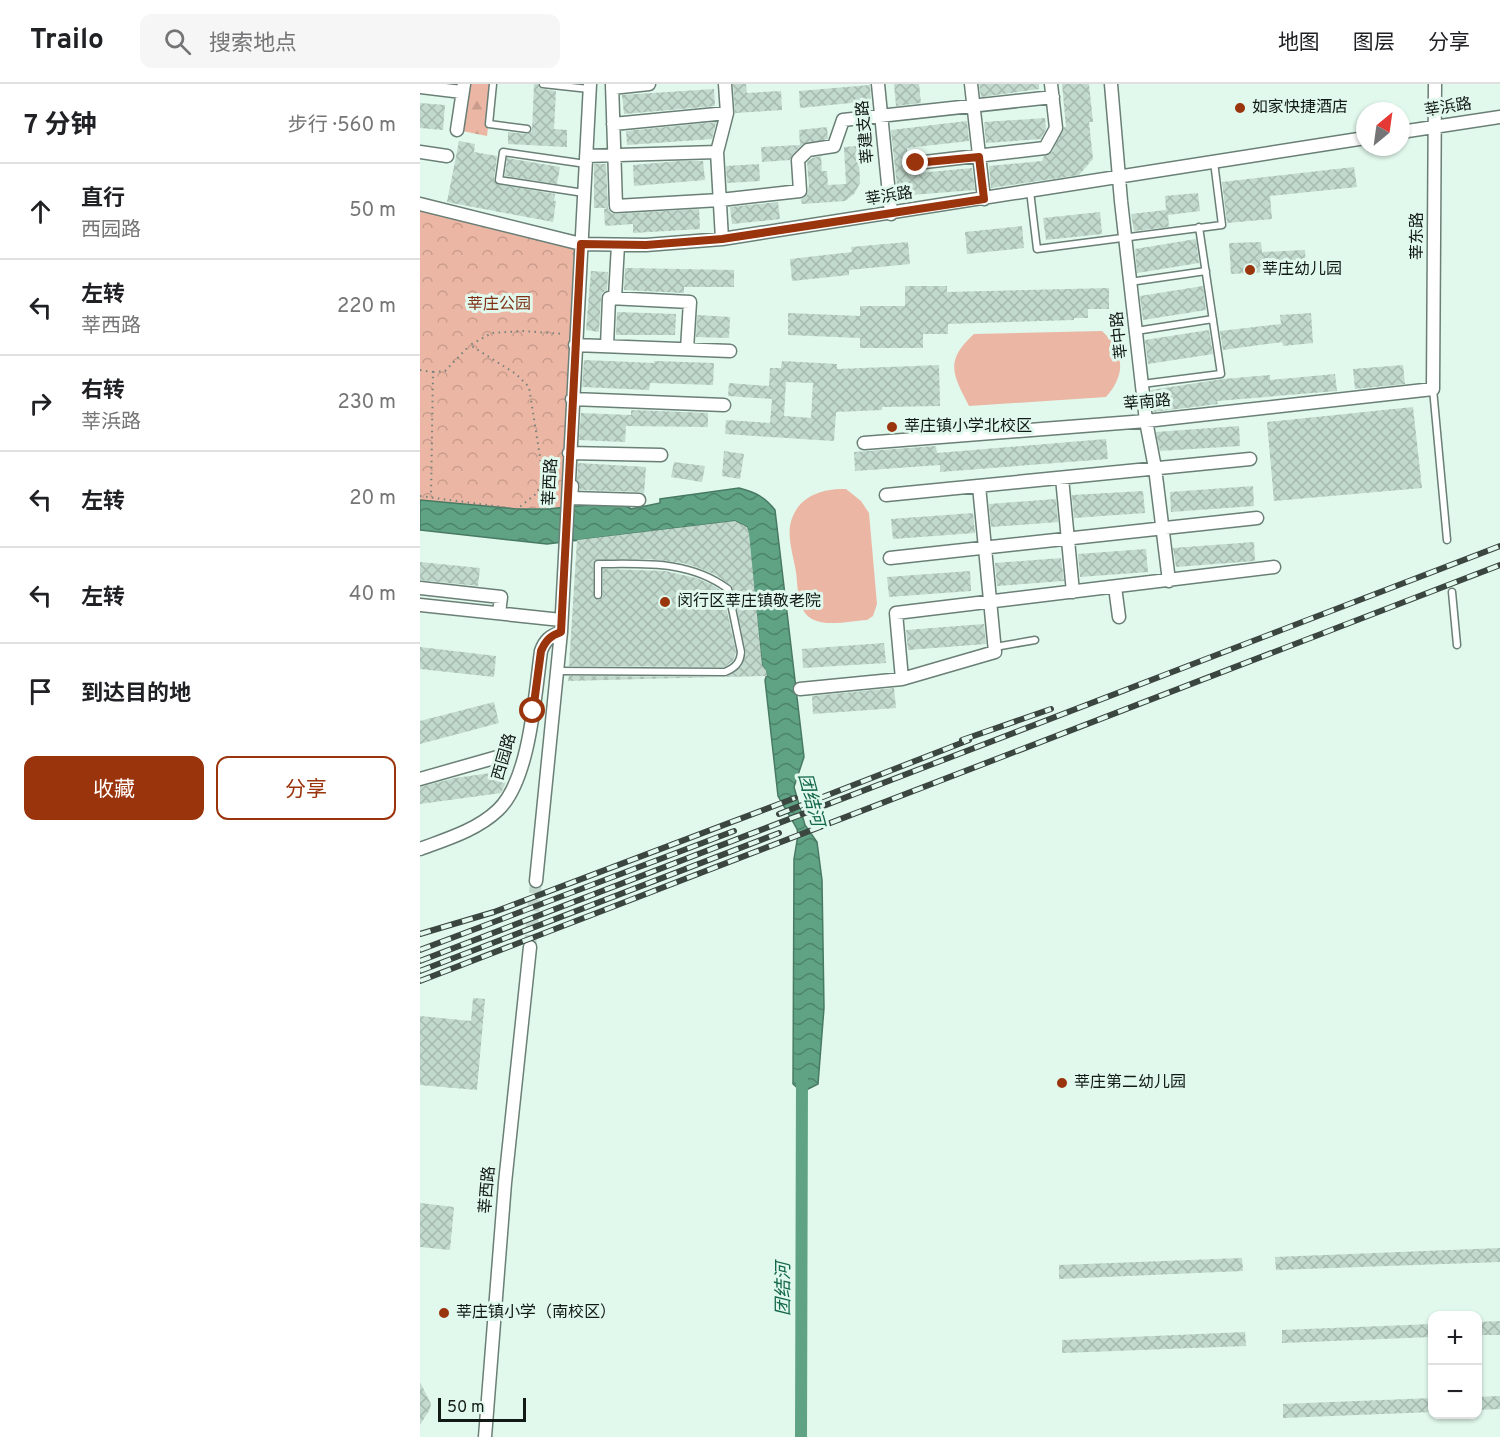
<!DOCTYPE html>
<html lang="zh">
<head>
<meta charset="utf-8">
<style>
  body { margin:0; font-family:Overpass,"Noto Sans SC",sans-serif; background:#f6f6f6; color:#202124 }
  .controls { position:absolute; right:18px; bottom:18px; display:grid; overflow:hidden; border-radius:12px; box-shadow:0 2px 4px #0004 }
  .controls button { width:54px; height:54px; display:grid; place-items:center; padding:0; border:0; border-bottom:2px solid #e0e0e0; background:#fff; color:#202124; font:30px sans-serif }
  .compass { position:absolute; left:936px; top:18px; width:54px; height:54px; border-radius:50%; background:#fff; box-shadow:0 2px 4px #0004; rotate:29deg }
  .scale { position:absolute; left:18px; bottom:15px; width:88px; box-sizing:border-box; padding-left:6px; border:3px solid #121a16; border-top:0; font-size:16px; line-height:21px; white-space:nowrap; color:#121a16; -webkit-text-stroke:4px #e1f8ec; paint-order:stroke }
  .stop { position:absolute; width:18px; height:18px; margin:-14px; border:4px solid #9a340c; border-radius:50%; background:#fff }
  .stop.end { background:#9a340c; border-color:#fff; box-shadow:0 2px 6px #0008 }
  .list { margin:0; padding:0; list-style:none }
  h2 { display:flex; justify-content:space-between; align-items:center; height:78px; margin:0; padding:0 24px; font-size:26px }
  h2 small { font-size:20px; font-weight:400; color:#757577 }
  .list li { display:grid; grid-template-columns:39px 1fr auto; gap:18px; align-items:center; box-sizing:border-box; height:96px; padding:0 24px; border-top:2px solid #e0e0e0 }
  .list b { display:block; font-size:22px; white-space:nowrap }
  .list p { margin:0; font-size:20px; white-space:nowrap; color:#757577 }
  .list em { font-size:20px; font-style:normal; color:#757577 }
  .actions { display:flex; gap:12px; padding:18px 24px }
  .actions a { flex:1; padding:14px 0; border:2px solid #9a340c; border-radius:12px; text-align:center; font-size:21px; color:#9a340c }
  .actions .main { background:#9a340c; color:#fff }
  .icon { flex:none; width:33px; height:33px; fill:none; stroke:currentColor; stroke-width:2; stroke-linecap:round; stroke-linejoin:round }
  .map { position:relative; flex:none; width:1080px; height:1353px; overflow:hidden }
  header { display:flex; align-items:center; gap:36px; box-sizing:border-box; height:84px; padding:0 30px; background:#fff; border-bottom:2px solid #e0e0e0 }
  header strong { font-size:28px }
  nav { display:flex; gap:33px; margin-inline-start:auto; font-size:21px }
  .search { width:420px; height:54px; background:#f6f6f6; display:flex; align-items:center; gap:15px; box-sizing:border-box; padding:0 21px; border-radius:12px; color:#757577; font-size:22px }
  main { display:flex }
  aside { flex:1; background:#fff }
  .map>svg:first-child { display:block }
  .grass { fill:#ecb6a4 }
  .forest { fill:url(#forest-firs) }
  .park { fill:url(#park-crowns) }
  .water { fill:url(#water-waves); stroke:#487a63; stroke-width:1.5 }
  .lines { fill:none; stroke-linecap:round; stroke-linejoin:round }
  .canal { stroke:#5fa384; stroke-width:12 }
  .building { fill:url(#building-cross-hatch); fill-rule:evenodd }
  .minor-tunnel { stroke:#c2d7cc; stroke-width:12; stroke-dasharray:12 6; stroke-linecap:butt }
  .service-casing { stroke:#6a7f75; stroke-width:9 }
  .minor-casing { stroke:#6a7f75; stroke-width:15 }
  .path { stroke:#73827a; stroke-width:2; stroke-dasharray:1.5 4.5; stroke-linecap:butt }
  .service { stroke:#fff; stroke-width:6 }
  .minor { stroke:#fff; stroke-width:12 }
  .rail-casing { stroke:#3b4640; stroke-width:6 }
  .rail { stroke:#e1f8ec; stroke-width:4; stroke-dasharray:11; stroke-linecap:butt }
  .route { stroke:#9a340c; stroke-width:8 }
  .poi-dot { fill:#9a340c; stroke:#e1f8ec; stroke-width:2 }
  .labels { text-anchor:middle; dominant-baseline:central; stroke-width:6; stroke-linejoin:round; paint-order:stroke }
  .poi-label { font-size:16px; fill:#121a16; stroke:#e1f8ec; text-anchor:start }
  .street-label { font-size:16px; fill:#121a16; stroke:#e1f8ec }
  .park-label { font-size:16px; fill:#7f3217; stroke:#e1f8ec }
  .water-label { font-size:18px; font-style:italic; fill:#126649; stroke:#e1f8ec }
</style>
</head>
<body>
<header>
<strong>Trailo</strong>
<div class="search"><svg class="icon" aria-label="search" viewBox="0 0 24 24"><circle cx="10" cy="10" r="6"/><path d="M15 15l6 6"/></svg>搜索地点</div>
<nav><a>地图</a><a>图层</a><a>分享</a></nav>
</header>
<main>
<aside>
<h2>7 分钟<small>步行 · 560 m</small></h2>
<ul class="list">
<li><svg class="icon" aria-label="ahead" viewBox="0 0 24 24"><path d="M12 20V5M6 11l6-6 6 6"/></svg><div><b>直行</b><p>西园路</p></div><em>50 m</em></li>
<li><svg class="icon" aria-label="left" viewBox="0 0 24 24"><path d="M17 20v-9H6M10 6l-5 5 5 5"/></svg><div><b>左转</b><p>莘西路</p></div><em>220 m</em></li>
<li><svg class="icon" aria-label="right" viewBox="0 0 24 24"><path d="M7 20v-9h11M14 6l5 5-5 5"/></svg><div><b>右转</b><p>莘浜路</p></div><em>230 m</em></li>
<li><svg class="icon" aria-label="left" viewBox="0 0 24 24"><path d="M17 20v-9H6M10 6l-5 5 5 5"/></svg><div><b>左转</b></div><em>20 m</em></li>
<li><svg class="icon" aria-label="left" viewBox="0 0 24 24"><path d="M17 20v-9H6M10 6l-5 5 5 5"/></svg><div><b>左转</b></div><em>40 m</em></li>
<li><svg class="icon" aria-label="arrive" viewBox="0 0 24 24"><path d="M6 21V4h12l-3 4 3 4H6"/></svg><div><b>到达目的地</b></div></li>
</ul>
<div class="actions"><a class="main">收藏</a><a>分享</a></div>
</aside>
<div class="map">
<svg width="1080" height="1353" viewBox="0 0 1080 1353">
  <defs>
    <pattern id="forest-firs" width="22" height="20" patternUnits="userSpaceOnUse" patternTransform="scale(1.5)"><rect width="22" height="20" fill="#ecb6a4"/><path d="M5 1l3.5 6h-7zM16 11l3.5 6h-7z" fill="#c99c8c"/></pattern>
    <pattern id="park-crowns" width="20" height="18" patternUnits="userSpaceOnUse" patternTransform="scale(1.5)"><rect width="20" height="18" fill="#ecb6a4"/><path d="M2 6a3 3 0 1 1 6 0M12 15a3 3 0 1 1 6 0" fill="none" stroke="#c99c8c"/></pattern>
    <pattern id="water-waves" width="16" height="10" patternUnits="userSpaceOnUse" patternTransform="scale(1.5)"><rect width="16" height="10" fill="#5fa384"/><path d="M0 5q4-4 8 0t8 0" fill="none" stroke="#4d846b"/></pattern>
    <pattern id="building-cross-hatch" width="8" height="8" patternUnits="userSpaceOnUse" patternTransform="scale(1.5)"><rect width="8" height="8" fill="#c2d9cd"/><path d="M0 0l8 8M0 8l8-8" fill="none" stroke="#a6baaf"/></pattern>
  </defs>
  <rect width="100%" height="100%" fill="#e1f8ec"/>
  <path class="grass" d="M682,247C705,268 706,291 686,313L549,322C533,291 524,277 554,250Z
    M426,405L441,417L449,429L457,520L453,532L447,536C430,537 407,543 392,535C377,527 378,503 376,488C374,475 368,456 370,442C375,414 400,404 426,405Z"/>
  <path class="forest" d="M44,0H73L67,52L37,46Z"/>
  <path class="park" d="M0,120L161,160L146,423L97,425L0,416Z"/>
  <path class="water" d="M319,404C335,408 345,413 355,426L384,673L374,703L385,741L397,758L402,796L404,924L398,1000L382,1008L373,1000L374,775L378,751L377,745L358,712L345,596C348,590 346,586 342,581L327,443L315,437L127,460L0,446V416L97,425H127L200,418L211,425L240,419V415Z"/>
  <g class="lines">
    <path class="canal" d="M381,1353L382,994"/>
  </g>
  <path class="building" d="M114,0H118L122,5L136,7L134,45L147,46V63L88,60V48L107,50L112,47Z
    M313,0H326L327,9L361,7L362,26L315,29Z
    M474,0H499L501,19L476,22Z
    M559,0H619V5L561,13Z
    M642,0H669L673,38H669L673,75L659,91L571,104L569,82L622,77L624,72L632,68L644,43H646Z
    M450,1L451,17L380,24L379,7Z
    M294,5L295,22L204,30L202,11Z
    M0,19L25,21L23,46L0,44Z
    M625,34L626,45L621,55L566,59L564,38Z
    M547,37L549,57L487,64L488,79L489,90L552,84L555,106L478,112L471,46Z
    M296,38L292,55L207,61L206,47Z
    M407,43L408,55L383,60L372,71L370,76L342,78L341,63L380,61L379,46Z
    M39,57L55,60L54,68L77,72L74,95L76,100L135,110L134,117H136L133,138L27,118Z
    M438,62L440,99L434,110L425,117L382,120L381,115L387,111L389,102L387,78L392,74L401,72L402,87H407L408,101L426,100L424,63Z
    M87,74L140,83L137,100L85,92Z
    M260,77H283L285,96L214,102L213,81Z
    M174,80H186L188,124H174Z
    M339,80L340,97L307,99L306,82Z
    M934,83L937,103L850,112L852,135L807,139L802,98Z
    M778,109L780,127L748,131L749,143L714,147L711,130L746,126L745,112Z
    M358,118L360,135L312,140L310,123Z
    M188,124L192,129L196,130L279,125L280,145L213,149V140L185,142L184,125Z
    M680,128L682,150L626,156L623,134Z
    M602,142L604,164L547,170L545,148Z
    M776,155L779,179L717,189L715,165Z
    M488,158L490,180L429,186V191L372,197L370,175L432,168L431,163Z
    M841,158L842,168L885,166L886,186L811,190L809,159Z
    M205,184L314,186V203H264V209L204,206Z
    M171,187L188,188L187,206L182,209L181,214L179,248L166,246Z
    M485,202H527V208L689,204V225H668V234H654V236L528,240V250H503V264H440V254L368,251V229L440,232V222H485Z
    M783,202L786,226L723,236L720,212Z
    M197,228L256,230L255,251H196Z
    M891,229L893,259L863,262L862,258L803,266L800,247L861,240L860,231Z
    M277,231L310,233L309,254L276,253Z
    M789,246L793,270L728,280L725,256Z
    M164,276L234,279V277L294,279L293,301L230,299L229,306L162,303Z
    M362,277L417,280V285L519,281L520,322L462,323V326L416,328L414,357L305,350L306,336L350,339L352,315L308,312L309,299L349,302L350,284H361ZM366,298L393,299L391,334L364,332Z
    M983,281L985,300L935,305L933,285Z
    M915,290L917,307L797,317L798,320L733,328L731,306L803,295L850,291V296Z
    M993,323L1002,404L854,417L847,338Z
    M211,326L288,329V343L206,342L205,358L159,356L161,329L211,331Z
    M819,342L820,362L740,367L736,348Z
    M686,355L688,375L520,388V381L435,387L434,368L516,362L517,369Z
    M304,367L324,370L320,395L302,392Z
    M254,378L285,382L282,398L251,393Z
    M158,379L226,383L224,410L219,408L160,406L157,396Z
    M833,402L834,422L751,428L750,408Z
    M723,407L725,429L654,434L652,411Z
    M636,415L638,438L571,443L569,420Z
    M553,429L555,449L473,455L471,435Z
    M315,437L327,443L329,449L342,581L346,586L347,592L306,593L321,583L326,569L312,502L296,491L279,484L263,479L229,475L175,476L173,480L174,514L179,516L183,513V485L245,487L276,494L291,500L303,508L316,568L313,577L304,583L149,582L157,456Z
    M834,458L835,477L756,483L753,464Z
    M726,465L728,488L660,493L658,470Z
    M641,474L644,497L577,502L575,479Z
    M0,478L60,484L58,502L0,496Z
    M550,487L551,507L469,513L467,493Z
    M564,540L566,560L488,566L486,546Z
    M464,559L466,579L383,584L382,565Z
    M0,563L76,572L74,593L0,585Z
    M149,592L298,593L148,597Z
    M474,604L476,624L393,630L392,612Z
    M74,618L79,639L0,660V637Z
    M85,687L86,698L81,709L0,720V703L35,694Z
    M53,914L65,915L57,1006L0,1001V932L51,937Z
    M0,1119L34,1123L30,1166L0,1163Z
    M1080,1164V1178L856,1186L855,1173Z
    M822,1174L823,1187L639,1195V1181Z
    M1080,1237V1251H1058V1238Z
    M1012,1240V1253L862,1259V1246Z
    M825,1248L826,1262L642,1269V1256Z
    M0,1298L11,1320L10,1325L0,1341Z
    M1080,1312V1325L1058,1326V1313Z
    M1012,1314V1328L863,1334V1320Z"/>
  <g class="lines">
    <path class="minor-tunnel" d="M110,863L116,797"/>
    <defs>
      <path id="service" d="M73,0L69,40L107,45
        M123,0L169,5
        M610,107L617,165L802,141L794,78
        M164,109L79,96L83,68L166,80
        M710,198L786,187
        M716,247L793,235
        M722,300L801,290L779,143
        M1013,305L1027,456
        M1032,508L1037,561
        M575,563L615,556
        M137,587L305,588C316,583 320,579 321,568L308,505C269,476 224,480 178,480V511"/>
      <path id="minor" d="M192,0L196,122L300,116L380,107L378,76L388,66L414,62L423,36L633,13
        M458,0L471,130
        M551,0L564,115
        M691,0L701,117L726,337L735,384L749,497
        M0,3L42,8
        M192,4L229,0
        M193,40L307,29
        M37,46L44,0
        M981,48L1080,33
        M0,68L27,72
        M166,72L297,68
        M496,79L625,64L636,44L631,0
        M0,120L161,160L226,161L302,155L945,54
        M302,155L297,68L307,29L305,0
        M195,214L198,161
        M155,261L310,267
        M187,262L189,214L270,218L267,265
        M152,315L304,321
        M444,359L726,337L1013,305L1015,0
        M149,369L241,371
        M642,394L653,508
        M152,402L151,414L219,416
        M466,411L830,375
        M470,474L837,434
        M695,503L699,533
        M0,504L81,513L79,529
        M0,521L141,536
        M482,595L575,568L559,402
        M380,605L482,595L476,529L854,483
        M0,695L81,672
        M0,765C27,755 57,746 78,726C110,696 115,610 121,567C125,556 130,552 141,548
        M116,797L141,548L170,0
        M65,1353L85,1099L110,863"/>
    </defs>
    <use href="#service" class="service-casing"/>
    <use href="#minor" class="minor-casing"/>
    <path class="path" d="M0,286L13,288L11,413
      M13,288L25,287L50,261
      M0,412L97,425L117,409L123,392L109,303L96,290L50,261L72,249L103,247L144,250"/>
    <use href="#service" class="service"/>
    <use href="#minor" class="minor"/>
    <defs>
      <path id="rail" d="M542,656L631,625
        M359,730L549,656
        M0,850L74,828L375,714
        M0,866L314,747
        M0,877L1080,462
        M0,887L359,749
        M0,897L1080,481"/>
    </defs>
    <use href="#rail" class="rail-casing"/>
    <use href="#rail" class="rail"/>
  </g>
  <g class="lines">
    <path class="route" d="M113,627L121,567C126,556 130,552 141,548L161,160L226,161L302,155L564,115L559,73L496,79"/>
  </g>
  <g class="poi-dot">
    <circle cx="820" cy="24" r="6"/>
    <circle cx="830" cy="186" r="6"/>
    <circle cx="472" cy="343" r="6"/>
    <circle cx="245" cy="518" r="6"/>
    <circle cx="642" cy="999" r="6"/>
    <circle cx="24" cy="1229" r="6"/>
  </g>
  <g class="labels">
    <g class="poi-label">
      <text x="832" y="24">如家快捷酒店</text>
      <text x="842" y="186">莘庄幼儿园</text>
      <text x="484" y="343">莘庄镇小学北校区</text>
      <text x="257" y="518">闵行区莘庄镇敬老院</text>
      <text x="654" y="999">莘庄第二幼儿园</text>
      <text x="36" y="1229">莘庄镇小学（南校区）</text>
    </g>
    <g class="street-label">
      <text transform="translate(1028 24) rotate(-9)">莘浜路</text>
      <text transform="translate(446 48) rotate(-95)">莘建支路</text>
      <text transform="translate(469 113) rotate(-9)">莘浜路</text>
      <text transform="translate(998 152) rotate(-90)">莘东路</text>
      <text transform="translate(700 251) rotate(-96)">莘中路</text>
      <text transform="translate(727 319) rotate(-5)">莘南路</text>
      <text transform="translate(131 398) rotate(-87)">莘西路</text>
      <text transform="translate(85 673) rotate(-74)">西园路</text>
      <text transform="translate(68 1106) rotate(-85)">莘西路</text>
    </g>
    <g class="park-label">
      <text x="79" y="221">莘庄公园</text>
    </g>
    <g class="water-label">
      <text transform="translate(390 716) rotate(75)">团结河</text>
      <text transform="translate(364 1205) rotate(-90)">团结河</text>
    </g>
  </g>
</svg>
<div class="controls">
<button>+</button>
<button>−</button>
</div>
<svg class="compass" viewBox="-18 -18 36 36"><path d="M0-13l5 13h-10z" fill="#e53935"/><path d="M0 13l5-13h-10z" fill="#757577"/></svg>
<div class="scale">50 m</div>
<div class="stop" style="left:113px;top:627px"></div>
<div class="stop end" style="left:496px;top:79px"></div>
</div>
</main>
</body>
</html>
